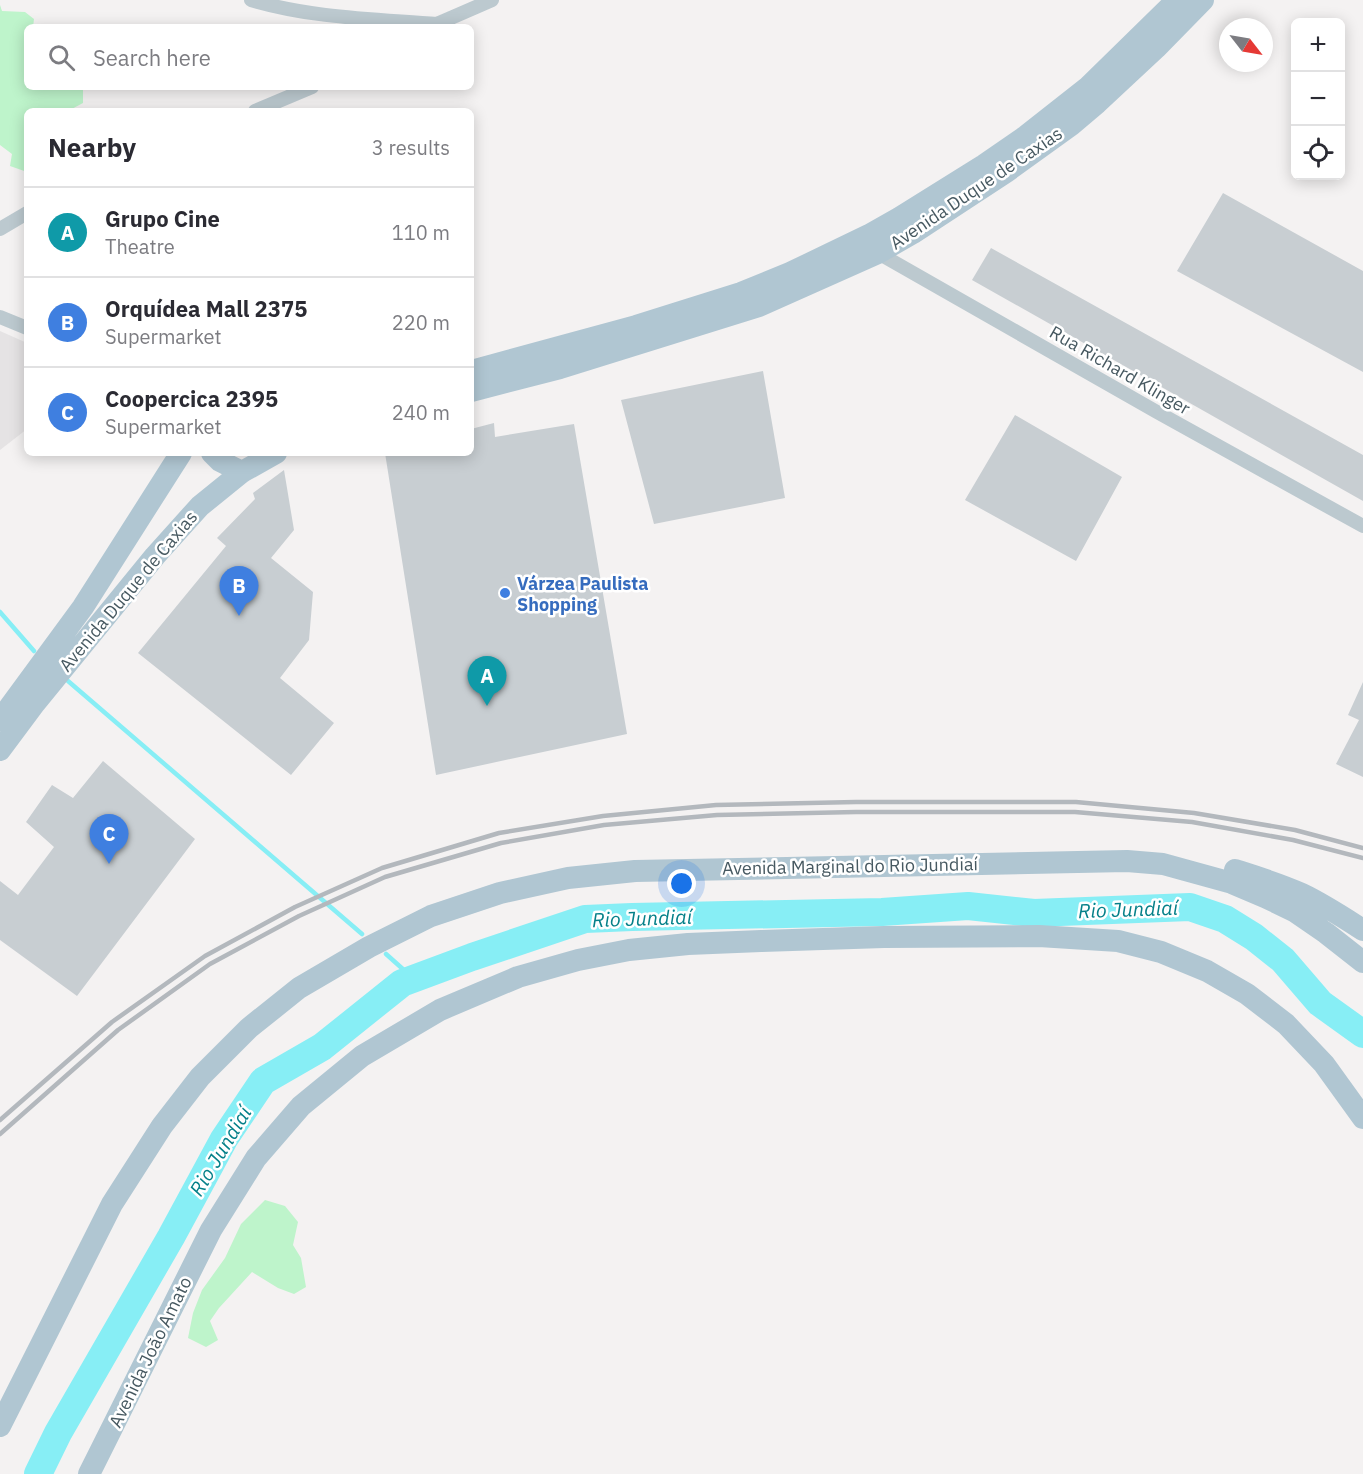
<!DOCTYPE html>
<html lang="en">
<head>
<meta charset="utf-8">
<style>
  body { margin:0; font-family:"IBM Plex Sans",sans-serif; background:#f7f7f7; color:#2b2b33 }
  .controls { position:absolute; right:18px; top:18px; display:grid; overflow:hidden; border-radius:9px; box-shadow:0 3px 15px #0003 }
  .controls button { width:54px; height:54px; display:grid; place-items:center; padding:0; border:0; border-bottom:2px solid #e1e1e2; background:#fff; color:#2b2b33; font:30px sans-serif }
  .compass { position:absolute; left:1219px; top:18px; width:54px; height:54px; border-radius:50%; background:#fff; box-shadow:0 3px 15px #0003; rotate:121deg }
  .you { position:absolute; left:682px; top:884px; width:21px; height:21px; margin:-15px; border:4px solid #fff; border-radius:50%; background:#1a73e8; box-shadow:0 0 0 9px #1a73e833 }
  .badge { display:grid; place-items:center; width:39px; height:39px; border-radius:50%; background:#1a73e8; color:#fff; font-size:20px; font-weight:700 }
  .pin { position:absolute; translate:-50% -50px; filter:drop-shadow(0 2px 3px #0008) }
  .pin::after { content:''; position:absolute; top:32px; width:21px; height:18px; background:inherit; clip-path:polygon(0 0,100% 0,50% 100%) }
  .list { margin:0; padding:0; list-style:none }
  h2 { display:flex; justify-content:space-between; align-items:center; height:78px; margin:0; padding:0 24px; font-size:26px }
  h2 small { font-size:20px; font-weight:400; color:#7c7c81 }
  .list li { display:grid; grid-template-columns:39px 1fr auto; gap:18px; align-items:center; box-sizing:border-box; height:90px; padding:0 24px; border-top:2px solid #e1e1e2 }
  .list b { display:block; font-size:22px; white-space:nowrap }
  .list p { margin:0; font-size:20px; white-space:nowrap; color:#7c7c81 }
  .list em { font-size:20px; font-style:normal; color:#7c7c81 }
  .icon { flex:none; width:33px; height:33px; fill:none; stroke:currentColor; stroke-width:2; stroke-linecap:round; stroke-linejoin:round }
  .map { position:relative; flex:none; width:1363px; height:1474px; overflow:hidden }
  .search { position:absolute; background:#fff; box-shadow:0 3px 15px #0003; left:24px; top:24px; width:450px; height:66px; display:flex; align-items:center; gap:15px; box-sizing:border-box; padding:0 21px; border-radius:9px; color:#7c7c81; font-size:22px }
  .panel { position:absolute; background:#fff; box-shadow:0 3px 15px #0003; left:24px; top:108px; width:450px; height:348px; border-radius:9px }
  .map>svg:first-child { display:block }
  .education { fill:#e5e3e4 }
  .green { fill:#bef4cb }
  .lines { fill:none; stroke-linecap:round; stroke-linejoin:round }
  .stream { stroke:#87eef5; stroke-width:4.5 }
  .river { stroke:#87eef5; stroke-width:28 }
  .building { fill:#c8ced2 }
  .street { stroke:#bcc9cf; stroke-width:14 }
  .primary { stroke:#b0c6d2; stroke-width:22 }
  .rail { stroke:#b3b8bd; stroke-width:4.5 }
  .shop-dot { fill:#3f7fe0; stroke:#fff; stroke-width:2 }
  .labels { text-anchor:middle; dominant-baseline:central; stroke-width:5; stroke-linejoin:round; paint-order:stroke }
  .street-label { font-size:18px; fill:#475961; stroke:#fff }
  .shop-label { font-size:18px; font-weight:bold; fill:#366cbe; stroke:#fff; text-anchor:start }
  .water-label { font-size:20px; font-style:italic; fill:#058089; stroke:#fff }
</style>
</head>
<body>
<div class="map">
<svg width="1363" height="1474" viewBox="0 0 1363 1474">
  <rect width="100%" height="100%" fill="#f4f2f2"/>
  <path class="education" d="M0,331L27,343V429L0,450Z"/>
  <path class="green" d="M0,5L2,11L25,12L34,19L33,27H27V87H83V103L68,111H27V172L10,166L12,154L0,145Z
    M265,1200L285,1206L298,1222L293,1245L301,1258L306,1287L294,1294L278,1288L252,1272L219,1308L210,1321L218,1340L206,1347L188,1338L193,1313L202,1290L225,1258L241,1224Z"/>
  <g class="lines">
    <path class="stream" d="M0,612L34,651
      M68,681L362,934
      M386,954L414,979"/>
    <path class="river" d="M38,1474L58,1433L171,1237L224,1139L263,1081L322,1047L402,983L472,957L585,919L632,917L882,912L968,906L1034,913L1190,907L1225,919L1254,937L1283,960L1320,1003L1363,1034"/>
  </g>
  <path class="building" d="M1223,193L1363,271V372L1177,271Z
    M991,248L1363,455V501L972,280Z
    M763,371L785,498L654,524L621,400Z
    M1015,415L1122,477L1076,561L965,500Z
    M494,423L495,437L574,424L627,734L436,775L385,453H471V429Z
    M284,470L294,530L271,558L313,592L309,640L280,678L334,723L291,775L138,653L226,546L217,538L255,499L253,493Z
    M1363,682V777L1336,764L1359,720L1348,715Z
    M103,761L195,839L77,996L0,940V881L18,895L54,847L26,822L52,785L73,798Z"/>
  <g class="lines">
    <path class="street" d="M251,0C311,18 374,19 437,24
      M430,27L492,0
      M255,111L312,87
      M0,229L27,213
      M876,248L878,253L1157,412L1363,526
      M0,317L27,328"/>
    <path class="primary" d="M471,371L636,326L741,293L790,273L869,235L899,218L984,165L1026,136L1087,88L1177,0
      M471,391L560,368L759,306L878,253L913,233L1006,172L1071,125L1097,103L1156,48L1203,0
      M212,453L220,461L242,472
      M0,720L83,607L181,453
      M0,750L35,703L155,556L200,506L242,472L276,453
      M1235,870C1257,877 1280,884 1302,894C1323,904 1343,917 1363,930
      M0,1426L112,1204L162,1126L200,1077L249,1028L299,988L369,947L431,916L500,893L568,878L635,871L1127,861L1163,864L1232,883L1265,897L1294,911L1326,933L1363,962
      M89,1474L211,1230L256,1158L301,1106L362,1056L440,1010L518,977L578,960L629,950L688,944L761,941L884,937L1039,936L1118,941L1161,952L1207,971L1247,994L1286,1024L1324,1064L1363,1118"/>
    <path class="rail" d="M0,1120L112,1022L205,956L295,907L382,868L499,833L603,816L716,805L856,802H1076L1194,813L1295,830L1363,848
      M0,1134L118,1030L210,964L299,916L385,877L501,843L604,825L717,815L856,812H1075L1192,822L1293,840L1363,858"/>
  </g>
  <circle class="shop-dot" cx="505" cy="593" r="6"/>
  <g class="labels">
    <g class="street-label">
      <text transform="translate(976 188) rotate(-34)">Avenida Duque de Caxias</text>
      <text transform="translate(1120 370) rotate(30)">Rua Richard Klinger</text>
      <text transform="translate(128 591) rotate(-50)">Avenida Duque de Caxias</text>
      <text transform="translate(850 866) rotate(-1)">Avenida Marginal do Rio Jundiaí</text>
      <text transform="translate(150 1352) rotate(-64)">Avenida João Amato</text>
    </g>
    <g class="shop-label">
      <text x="517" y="583">Várzea Paulista<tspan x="517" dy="21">Shopping</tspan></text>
    </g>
    <g class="water-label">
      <text transform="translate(1128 909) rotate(-2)">Rio Jundiaí</text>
      <text transform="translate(642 918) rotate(-2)">Rio Jundiaí</text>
      <text transform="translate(220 1151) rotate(-59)">Rio Jundiaí</text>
    </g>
  </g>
</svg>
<div class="controls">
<button>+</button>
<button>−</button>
<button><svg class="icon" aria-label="locate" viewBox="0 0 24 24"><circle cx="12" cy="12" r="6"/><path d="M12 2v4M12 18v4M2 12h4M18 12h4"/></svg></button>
</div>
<svg class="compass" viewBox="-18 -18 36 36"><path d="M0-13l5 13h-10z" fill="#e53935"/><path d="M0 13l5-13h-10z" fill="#7c7c81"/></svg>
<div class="you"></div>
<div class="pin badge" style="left:487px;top:706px;background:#0f9aa8">A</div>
<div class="pin badge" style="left:239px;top:616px;background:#3f7fe0">B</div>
<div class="pin badge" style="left:109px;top:864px;background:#3f7fe0">C</div>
<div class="search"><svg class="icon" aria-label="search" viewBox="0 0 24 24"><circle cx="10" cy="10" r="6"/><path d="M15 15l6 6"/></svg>Search here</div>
<section class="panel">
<h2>Nearby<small>3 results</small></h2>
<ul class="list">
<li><span class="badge" style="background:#0f9aa8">A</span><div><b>Grupo Cine</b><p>Theatre</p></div><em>110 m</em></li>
<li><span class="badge" style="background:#3f7fe0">B</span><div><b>Orquídea Mall 2375</b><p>Supermarket</p></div><em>220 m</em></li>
<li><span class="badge" style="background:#3f7fe0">C</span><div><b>Coopercica 2395</b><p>Supermarket</p></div><em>240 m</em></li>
</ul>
</section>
</div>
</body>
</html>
